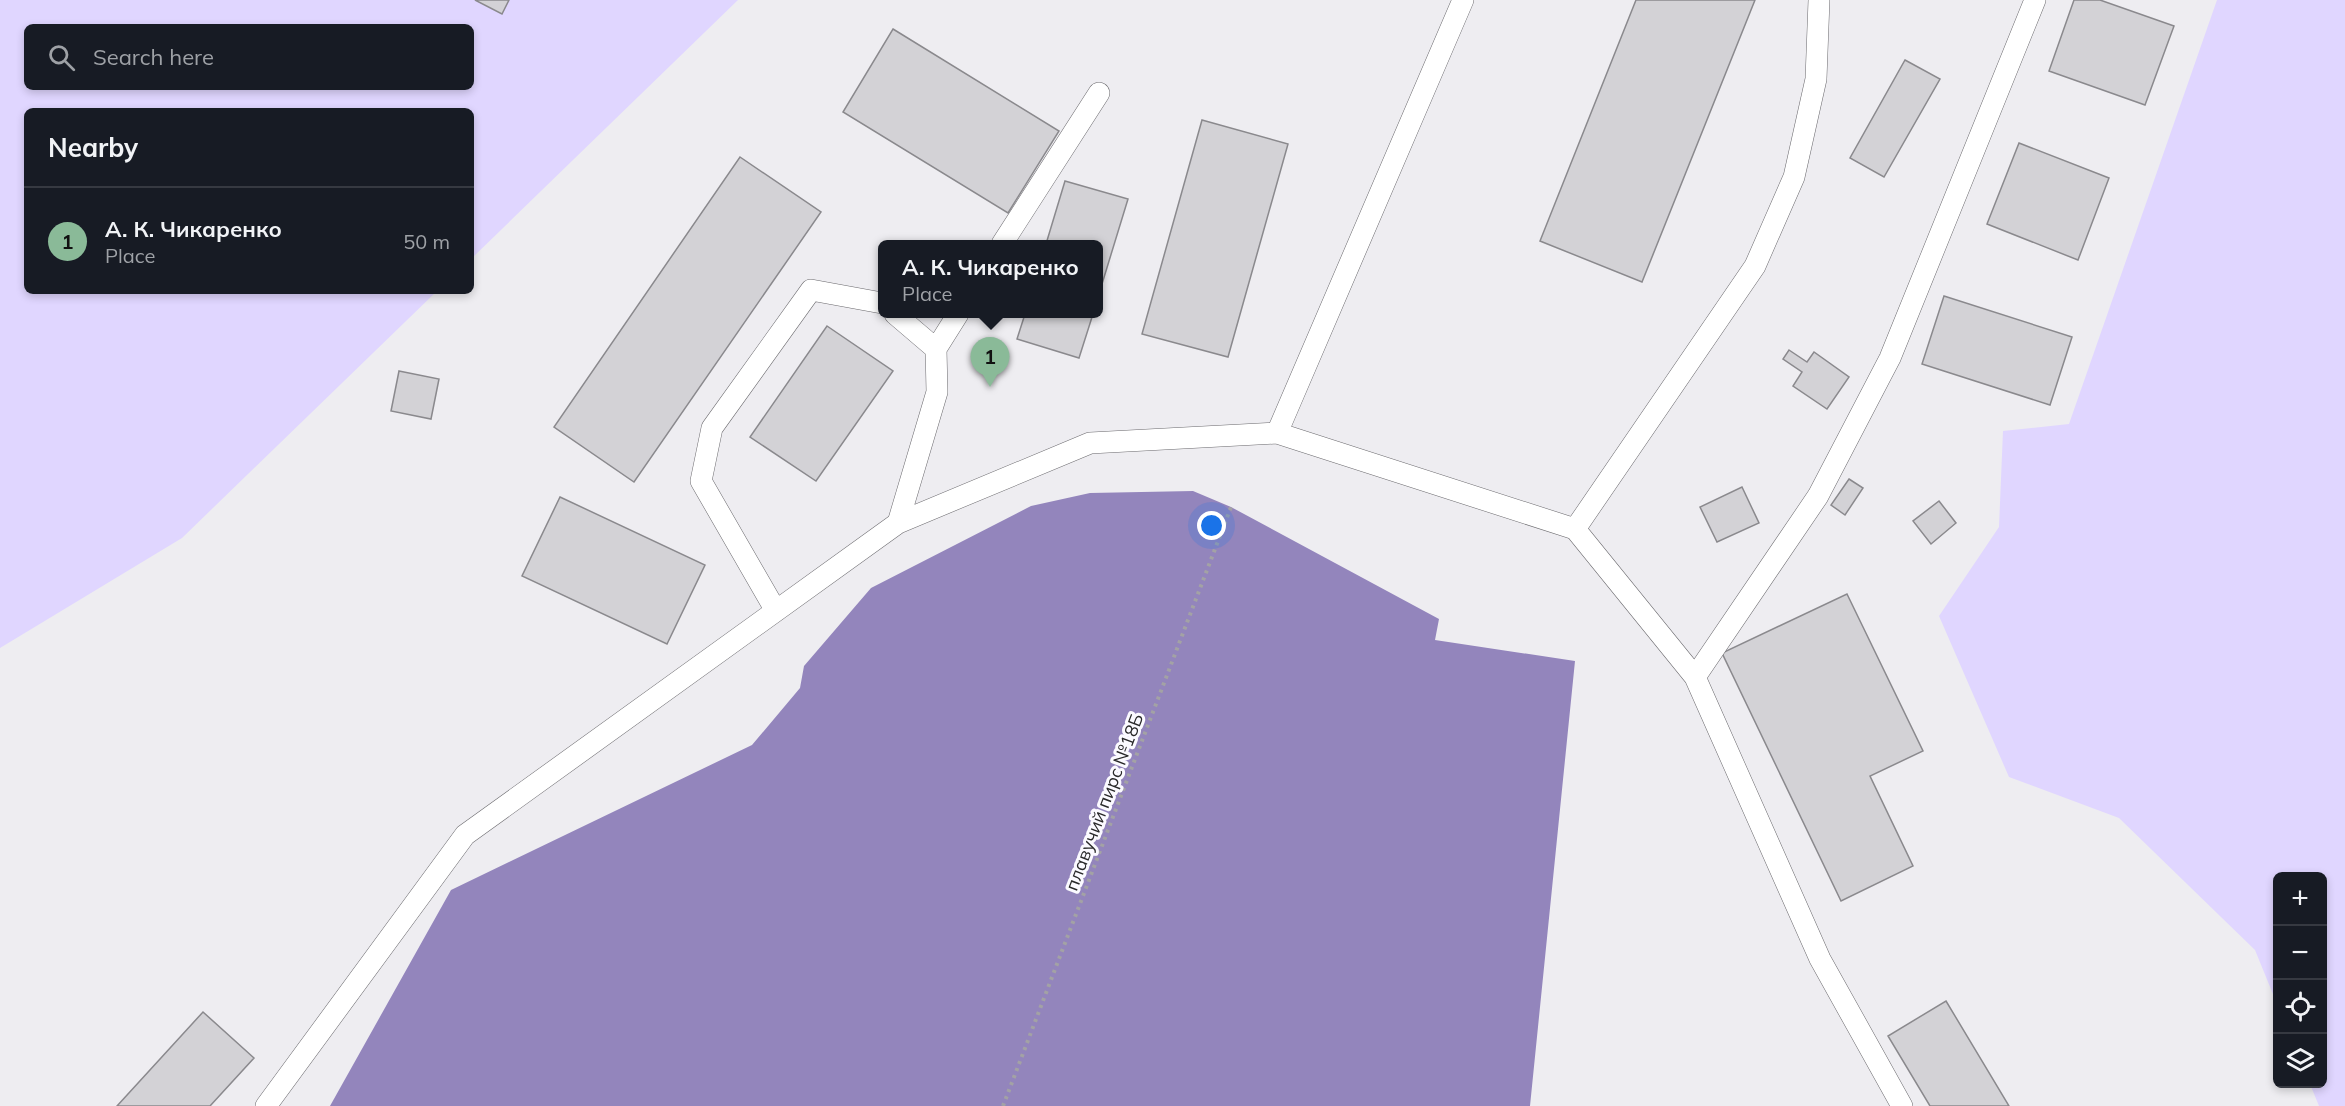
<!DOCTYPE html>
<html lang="en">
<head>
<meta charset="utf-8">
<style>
  body { margin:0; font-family:Mulish,sans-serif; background:#242831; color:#f1f3f6 }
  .controls { position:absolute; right:18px; bottom:18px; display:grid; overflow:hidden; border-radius:9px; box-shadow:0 3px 9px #0003 }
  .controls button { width:54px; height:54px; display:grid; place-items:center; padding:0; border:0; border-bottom:2px solid #363941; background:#171b24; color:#f1f3f6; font:30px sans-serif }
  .you { position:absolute; left:1212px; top:526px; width:21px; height:21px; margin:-15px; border:4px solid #fff; border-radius:50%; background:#1a73e8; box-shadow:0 0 0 9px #1a73e833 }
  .badge { display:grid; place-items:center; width:39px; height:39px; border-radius:50%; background:#8aba98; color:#111; font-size:20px; font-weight:700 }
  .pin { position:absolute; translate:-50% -50px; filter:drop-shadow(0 2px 3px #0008) }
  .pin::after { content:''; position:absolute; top:32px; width:21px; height:18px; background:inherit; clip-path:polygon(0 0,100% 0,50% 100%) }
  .popup { position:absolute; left:878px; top:240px; width:225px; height:78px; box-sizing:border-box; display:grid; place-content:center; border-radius:9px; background:#171b24; filter:drop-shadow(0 2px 4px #0005); font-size:20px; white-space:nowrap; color:#9ea1a6 }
  .popup b { font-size:22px; color:#f1f3f6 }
  .popup::after { content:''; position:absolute; left:50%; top:100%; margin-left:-12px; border:12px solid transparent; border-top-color:#171b24 }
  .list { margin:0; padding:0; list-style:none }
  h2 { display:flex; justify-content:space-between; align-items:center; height:78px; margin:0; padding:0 24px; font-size:26px }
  h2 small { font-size:20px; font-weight:400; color:#9ea1a6 }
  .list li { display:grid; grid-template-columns:39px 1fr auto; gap:18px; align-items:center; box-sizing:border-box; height:108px; padding:0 24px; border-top:2px solid #363941 }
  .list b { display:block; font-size:22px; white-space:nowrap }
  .list p { margin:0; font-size:20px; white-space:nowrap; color:#9ea1a6 }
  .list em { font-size:20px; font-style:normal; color:#9ea1a6 }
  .icon { flex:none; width:33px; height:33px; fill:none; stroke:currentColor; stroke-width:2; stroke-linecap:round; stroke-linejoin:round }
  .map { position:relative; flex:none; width:2345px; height:1106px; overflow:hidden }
  .search { position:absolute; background:#171b24; box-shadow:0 3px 9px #0003; left:24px; top:24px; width:450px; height:66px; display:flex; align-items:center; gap:15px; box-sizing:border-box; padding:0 21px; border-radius:9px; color:#9ea1a6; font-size:22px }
  .panel { position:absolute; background:#171b24; box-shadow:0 3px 9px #0003; left:24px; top:108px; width:450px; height:186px; border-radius:9px }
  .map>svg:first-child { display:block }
  .green { fill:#e0d6ff; fill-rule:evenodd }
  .water { fill:#9385bc }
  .building { fill:#d3d2d6; stroke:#8a898d; stroke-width:1.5 }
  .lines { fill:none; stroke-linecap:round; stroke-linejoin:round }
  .lane-casing { stroke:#6b6a6e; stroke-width:22 }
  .path { stroke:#a3a2a5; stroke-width:4; stroke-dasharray:3 4.5; stroke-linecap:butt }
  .lane { stroke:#fff; stroke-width:21 }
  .labels { text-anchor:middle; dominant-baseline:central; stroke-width:6; stroke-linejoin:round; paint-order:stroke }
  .street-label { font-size:18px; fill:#282829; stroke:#fbfaff }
</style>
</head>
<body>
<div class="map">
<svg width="2345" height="1106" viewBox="0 0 2345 1106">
  <rect width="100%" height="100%" fill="#eeedf1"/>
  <path class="green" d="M0,0H738L471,259V111H27V291H437L182,538L0,648ZM27,27H471V87H27Z
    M2217,0H2345V1106H2319L2310,1084H2322V876H2278L2277,1004L2255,950L2119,818L2009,777L1939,616L1999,527L2003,431L2069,424Z"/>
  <path class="water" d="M1193,491L1231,507L1439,619L1435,640L1575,661L1530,1106H330L451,890L752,745L800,688L804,666L871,588L1031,506L1090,493Z"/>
  <path class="building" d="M475,0H509L502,14Z
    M1636,0H1755L1642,282L1540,241Z
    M2074,0H2100L2174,26L2145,105L2049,71Z
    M893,29L1059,131L1008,213L843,112Z
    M1905,60L1940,79L1884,177L1850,158Z
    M1202,120L1288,144L1228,357L1142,334Z
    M2019,143L2109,178L2078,260L1987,224Z
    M740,157L821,212L634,482L554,427Z
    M1065,181L1128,199L1098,297V244H1046Z
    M1944,296L2072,337L2050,405L1922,364Z
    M1025,314H1093L1079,358L1017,339Z
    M827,326L893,371L816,481L750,437Z
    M1789,350L1807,362L1814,352L1849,377L1827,409L1793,386L1802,372L1783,359Z
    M399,371L439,379L431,419L391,411Z
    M1849,479L1863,488L1845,515L1831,505Z
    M1742,487L1759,523L1717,542L1700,507Z
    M560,497L705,565L667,644L522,576Z
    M1939,501L1956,523L1931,544L1913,521Z
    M1847,594L1923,751L1870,776L1913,866L1841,901L1722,653Z
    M1946,1001L2009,1106H1930L1888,1036Z
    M203,1012L254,1058L210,1106H117Z"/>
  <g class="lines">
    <defs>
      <path id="lane" d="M1002,244L1099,93
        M895,314L936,349L937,392L898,523
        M936,349L958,314
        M1277,433L1463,0
        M1575,529L1755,266L1794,177L1816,79L1819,0
        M776,611L701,481L712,428L811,290L882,303
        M1695,677L1818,496L1890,358L2035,0
        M266,1106L465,835L898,523L1090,443L1277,433L1575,529L1695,677L1820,959L1902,1106"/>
    </defs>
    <use href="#lane" class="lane-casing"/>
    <path class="path" d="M1003,1106L1231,507"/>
    <use href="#lane" class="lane"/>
  </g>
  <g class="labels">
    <g class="street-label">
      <text transform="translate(1104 802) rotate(-69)">плавучий пирс №18Б</text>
    </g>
  </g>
</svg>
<div class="controls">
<button>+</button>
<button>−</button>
<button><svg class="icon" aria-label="locate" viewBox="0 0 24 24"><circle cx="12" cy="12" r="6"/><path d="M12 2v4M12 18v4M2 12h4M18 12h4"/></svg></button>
<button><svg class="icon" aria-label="layers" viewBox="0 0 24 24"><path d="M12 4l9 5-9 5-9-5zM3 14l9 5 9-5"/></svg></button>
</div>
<div class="you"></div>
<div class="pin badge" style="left:990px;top:387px">1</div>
<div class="popup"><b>А. К. Чикаренко</b>Place</div>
<div class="search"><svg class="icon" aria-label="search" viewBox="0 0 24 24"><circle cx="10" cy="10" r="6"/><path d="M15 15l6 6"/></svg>Search here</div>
<section class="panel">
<h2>Nearby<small></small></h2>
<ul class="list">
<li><span class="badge">1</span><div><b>А. К. Чикаренко</b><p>Place</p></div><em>50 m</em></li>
</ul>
</section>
</div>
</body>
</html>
